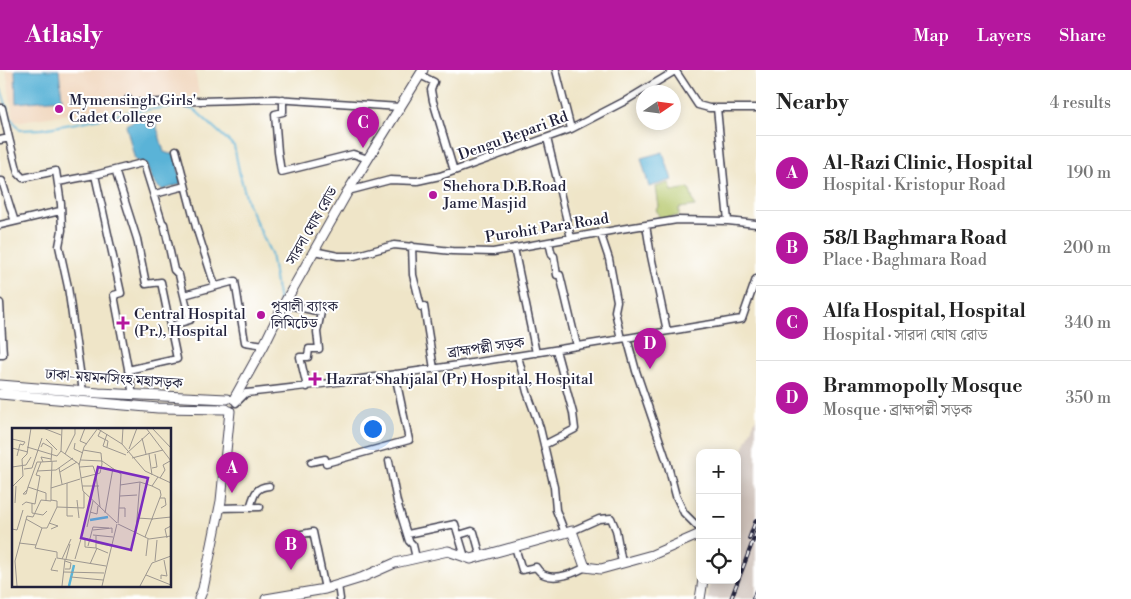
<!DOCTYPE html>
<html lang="en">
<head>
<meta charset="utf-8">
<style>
  body { margin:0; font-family:"Libre Bodoni","Noto Serif Bengali",serif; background:#f2f2f2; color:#222 }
  .controls { position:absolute; right:15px; bottom:15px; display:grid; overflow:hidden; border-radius:10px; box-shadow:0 2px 12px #0003 }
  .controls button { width:45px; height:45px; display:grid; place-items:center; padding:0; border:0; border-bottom:1px solid #e0e0e0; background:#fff; color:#222; font:25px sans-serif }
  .compass { position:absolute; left:636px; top:15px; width:45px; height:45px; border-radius:50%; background:#fff; box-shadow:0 2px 12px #0003; rotate:77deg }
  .you { position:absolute; left:372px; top:358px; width:18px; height:18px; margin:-12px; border:4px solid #fff; border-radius:50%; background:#1a73e8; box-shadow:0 0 0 8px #1a73e833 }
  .badge { display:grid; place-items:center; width:32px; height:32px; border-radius:50%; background:#b5179e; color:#fff; font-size:16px; font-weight:700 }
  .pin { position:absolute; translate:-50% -41px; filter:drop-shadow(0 1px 2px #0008) }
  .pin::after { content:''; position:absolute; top:26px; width:18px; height:15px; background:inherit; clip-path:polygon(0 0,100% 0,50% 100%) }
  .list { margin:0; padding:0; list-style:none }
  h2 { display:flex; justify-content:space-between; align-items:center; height:65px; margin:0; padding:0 20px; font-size:21px }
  h2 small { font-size:16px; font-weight:400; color:#767676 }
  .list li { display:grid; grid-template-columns:32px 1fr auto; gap:15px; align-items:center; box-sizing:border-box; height:75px; padding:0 20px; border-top:1px solid #e0e0e0 }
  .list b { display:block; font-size:19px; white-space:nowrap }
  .list p { margin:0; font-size:16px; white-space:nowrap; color:#767676 }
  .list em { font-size:16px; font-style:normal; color:#767676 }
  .icon { flex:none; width:28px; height:28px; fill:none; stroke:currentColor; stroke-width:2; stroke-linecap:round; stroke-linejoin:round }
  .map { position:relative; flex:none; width:756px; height:529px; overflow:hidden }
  header { display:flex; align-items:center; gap:30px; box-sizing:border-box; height:70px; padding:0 25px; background:#b5179e; color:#fff }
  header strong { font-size:24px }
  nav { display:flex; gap:28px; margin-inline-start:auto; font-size:18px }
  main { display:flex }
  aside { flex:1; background:#fff }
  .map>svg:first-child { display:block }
  .built { fill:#f0d5bc }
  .industrial { fill:#cec1b9 }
  .green { fill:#b4c669; stroke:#6b7452 }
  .water { fill:#5ab3d7; stroke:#3e6a89 }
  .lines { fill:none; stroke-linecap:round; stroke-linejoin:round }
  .stream { stroke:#5ab3d7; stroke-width:2 }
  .street-casing { stroke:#413f50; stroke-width:9 }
  .secondary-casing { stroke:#413f50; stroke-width:11 }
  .street { stroke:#fff; stroke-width:6 }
  .secondary { stroke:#fff; stroke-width:9 }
  .rail-casing { stroke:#22223b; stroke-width:4 }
  .rail { stroke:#fff; stroke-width:2; stroke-dasharray:5.5; stroke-linecap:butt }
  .poi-dot { fill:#b5179e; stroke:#fff; stroke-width:2 }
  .labels { text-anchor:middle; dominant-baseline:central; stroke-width:4; stroke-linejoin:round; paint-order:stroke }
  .poi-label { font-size:15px; fill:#22223b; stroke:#fff; text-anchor:start }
  .street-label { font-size:15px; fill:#22223b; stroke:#fff }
  .inset-river { fill:none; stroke:#5ab3d7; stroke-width:2.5 }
  .inset-road { fill:none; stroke:#9d9790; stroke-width:1 }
  .view { fill:#7b2cbf; fill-opacity:0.15; stroke:#7b2cbf; stroke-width:2.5 }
  .inset-edge { fill:none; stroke:#22223b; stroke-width:2.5 }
</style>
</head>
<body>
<header>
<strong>Atlasly</strong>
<nav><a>Map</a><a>Layers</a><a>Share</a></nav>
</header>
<main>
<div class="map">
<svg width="756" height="529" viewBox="0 0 756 529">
  <rect width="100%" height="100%" fill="#fff"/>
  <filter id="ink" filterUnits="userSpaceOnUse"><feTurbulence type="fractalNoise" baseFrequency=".02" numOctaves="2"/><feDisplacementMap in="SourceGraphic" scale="10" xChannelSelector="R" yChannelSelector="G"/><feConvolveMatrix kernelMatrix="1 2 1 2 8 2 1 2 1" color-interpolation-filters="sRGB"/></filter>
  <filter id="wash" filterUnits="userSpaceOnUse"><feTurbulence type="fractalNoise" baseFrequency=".0096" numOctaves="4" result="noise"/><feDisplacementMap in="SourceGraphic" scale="20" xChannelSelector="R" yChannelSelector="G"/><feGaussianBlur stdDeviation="1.12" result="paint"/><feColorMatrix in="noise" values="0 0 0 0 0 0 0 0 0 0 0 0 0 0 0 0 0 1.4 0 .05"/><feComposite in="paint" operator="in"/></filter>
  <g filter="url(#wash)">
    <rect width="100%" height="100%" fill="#efe5c8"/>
    <path class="built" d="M6,0H195L199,25L14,52Z"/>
    <path class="industrial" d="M756,347V529H708L710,510H737V395Z"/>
    <path class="green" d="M669,113L672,121L689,118L695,136L679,138V146L660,149L656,139L659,137L656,117Z"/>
    <path class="water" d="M15,0H59L62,29L16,33Z
      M149,45L154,47L164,82L170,84H176L181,114L163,120C153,116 150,104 146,94L135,90L126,55L137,49Z
      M663,82L672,110L649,117L641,88Z"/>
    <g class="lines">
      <path class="stream" d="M0,16L10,47L20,60L42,59L77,53L134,41L182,36L196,41L234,76L240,105L248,134L271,184L279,232"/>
    </g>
  </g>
  <g filter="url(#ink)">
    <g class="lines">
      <defs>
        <path id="street" d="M556,0L571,59
          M675,0L698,35L709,38H756
          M420,5L434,12L431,20L433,31L454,101
          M128,29L131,33L275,29L400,37
          M283,29V42L275,44L278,82L281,102L353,84L368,89
          M0,38H2L9,68
          M717,38L728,151
          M547,68L571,168
          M0,70L9,68L18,103L23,108L56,101L61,134L62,160L59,176L68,217L83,322
          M176,80L196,157L215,216
          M115,100L137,169L146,214L161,212L177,289L128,300
          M95,105L121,223L114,225L133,325
          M0,111H2L14,149
          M58,112L95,105L142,93L144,94L162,152L164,154L174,200L179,205L190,250L170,256
          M348,121L390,110L417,111L440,106L571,59L625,31L675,1
          M155,124L185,116
          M0,155L60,141
          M646,155L651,186L667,261
          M600,162L609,189L617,231L615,241L621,269
          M549,172L552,185L554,186L557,205H560L577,276
          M412,176L413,205L421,237L424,236L434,299
          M514,178L536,283
          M314,181L338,186H354L394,175L452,181L493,182L621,159L677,150L728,151L756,154
          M184,225L235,211L245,272L264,275
          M0,233L3,285H0
          M284,234L321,242L317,262L319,279H309L308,287H300L307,317
          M627,268L636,301L667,392L676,426L684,443L700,459
          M518,286L527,322L540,358L554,417L556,440L565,463
          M236,333L246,323C412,305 577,276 742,249L756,209
          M544,375L575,359L573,343L556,280
          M389,391L397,432L409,471L413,475L416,488
          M311,392L325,389L326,393L409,370L395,304
          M220,438L260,437
          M250,438C254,425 255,417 269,416
          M572,461L599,449L611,448L616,460L622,493
          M408,464L455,454L465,487
          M459,465L472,461L474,462L481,487
          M292,466L313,462L325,519
          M515,477L522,500L536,497C538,500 541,504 545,505C556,510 576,503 585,497
          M338,515L340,529"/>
        <path id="secondary" d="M0,315L99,323L227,329
          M0,324L158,338L226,339
          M234,329L264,275L284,234L348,121L423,0
          M199,529L203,519L221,431L230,341
          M266,529L325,519L361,508L395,493L448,481L471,489L572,461L585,497L601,499L652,485L700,464
          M700,529L703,510"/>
      </defs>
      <use href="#street" class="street-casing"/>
      <use href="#secondary" class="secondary-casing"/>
      <use href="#street" class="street"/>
      <use href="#secondary" class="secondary"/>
      <defs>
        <path id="rail" d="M749,469L756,450
          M731,529L756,463
          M753,529L756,521"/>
      </defs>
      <use href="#rail" class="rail-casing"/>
      <use href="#rail" class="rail"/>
    </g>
  </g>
  <g class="poi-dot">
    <circle cx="59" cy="39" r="5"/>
    <circle cx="433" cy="125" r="5"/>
    <circle cx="261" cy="245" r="5"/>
    <path d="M120.5 245.5h5v5h5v5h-5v5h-5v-5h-5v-5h5z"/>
    <path d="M312.5 301.5h5v5h5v5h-5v5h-5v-5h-5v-5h5z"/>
  </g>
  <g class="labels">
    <g class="poi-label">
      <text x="69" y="30">Mymensingh Girls'<tspan x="69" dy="17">Cadet College</tspan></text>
      <text x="443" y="116">Shehora D.B.Road<tspan x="443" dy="17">Jame Masjid</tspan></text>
      <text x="271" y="236">পূবালী ব্যাংক<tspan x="271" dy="17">লিমিটেড</tspan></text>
      <text x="134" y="244">Central Hospital<tspan x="134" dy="17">(Pr.), Hospital</tspan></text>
      <text x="326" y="309">Hazrat Shahjalal (Pr) Hospital, Hospital</text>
    </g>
    <g class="street-label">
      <text transform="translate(513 66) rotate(-20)">Dengu Bepari Rd</text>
      <text transform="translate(312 156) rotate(-60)">সারদা ঘোষ রোড</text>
      <text transform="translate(547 158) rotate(-9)">Purohit Para Road</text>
      <text transform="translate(486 278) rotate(-8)">ব্রাহ্মপল্লী সড়ক</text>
      <text transform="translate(114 309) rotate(4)">ঢাকা-ময়মনসিংহ মহাসড়ক</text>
    </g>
  </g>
  <g transform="translate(12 358)">
    <rect width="159" height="159" fill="#efe5c8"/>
    <path class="inset-river" d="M78,92L96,89M57,158L62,137"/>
    <path class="inset-road" d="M31,0L49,7M50,0L49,23L67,36L71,63L105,95M73,0L68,13L75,16M134,0L159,33M140,0L159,20M86,1L110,16L133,43L159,55M89,2L86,8L96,13L95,19M95,6L91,18L114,27M130,10L134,26M0,11L13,14L11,17L8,16L5,28M34,11L45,22M63,15L62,21L71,25M110,16L111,0M15,19L45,28L49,23M29,19L31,15L40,20L39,34M0,20L16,24M117,21L125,0M115,25L137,5M53,26L63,6V0M137,26L140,47M120,30L151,22M69,32L90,33M90,33L109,46L106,95M29,34H25L16,59L34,65V73M31,34L29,29L39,31M67,37L72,19L86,0M0,39L14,37L19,29M68,39L81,38L84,47M47,40L50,56M140,40L145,39L143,26M12,41L20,40L30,10M25,43L44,42L61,30M48,44L65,34M84,47L88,79M69,50L88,45L90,36L89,25L71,22M148,50L153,42L151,37L158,33M55,55V88H61M108,57L128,54M70,58H87M0,59L11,48L10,31L15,26L19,0M39,60L40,34M15,62L11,66H14L16,59M108,68L125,67M148,70H153L154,77L149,80M39,72L45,73V79L72,80V64M65,72L67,90M3,75L4,58M20,75V85L31,87L35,83M10,77L14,74L23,76L28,48L24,47L29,34L45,33M107,80H113V89M78,84L85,86L86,78M93,85L101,40M15,88L21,89L29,72L39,73V60L68,51M125,90L141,91M14,91L30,100M140,91L159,89M37,95L46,98L39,101M106,96L137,111L159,108M75,99L81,73M30,100L23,120L45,124V130L94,138M30,100H35L45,79M0,101L5,102L11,82M81,102L100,100V105M124,103L128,54L140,58L146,49M81,107L101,109M84,108V120L96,125M133,109L149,67L148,62L140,58M155,110L153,101L159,98M76,111H73V119L84,120M7,115L24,117M84,115L99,118M76,118L81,99L97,100M134,128L136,111M44,130L39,142L46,143M50,131L59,111M54,131L58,116M63,131L69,111M143,133L145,112M78,136L85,120M53,141H58L59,135L53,133M52,144L92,145M134,147L159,157M59,149L91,152M149,151V147L155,148L152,132M5,158L3,133L15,88M50,158L53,131M90,158L105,96M128,158L140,135L159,128"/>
    <path class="view" d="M86,39L136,50L119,122L69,110Z"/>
    <rect width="159" height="159" class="inset-edge"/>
  </g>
</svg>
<div class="controls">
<button>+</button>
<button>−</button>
<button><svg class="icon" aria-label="locate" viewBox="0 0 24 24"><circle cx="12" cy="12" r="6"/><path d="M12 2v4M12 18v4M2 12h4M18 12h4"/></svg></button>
</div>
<svg class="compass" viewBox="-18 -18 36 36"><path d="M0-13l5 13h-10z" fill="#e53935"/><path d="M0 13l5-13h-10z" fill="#767676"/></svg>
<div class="you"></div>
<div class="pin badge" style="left:232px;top:423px">A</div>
<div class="pin badge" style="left:291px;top:500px">B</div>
<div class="pin badge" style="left:363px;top:78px">C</div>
<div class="pin badge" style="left:650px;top:299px">D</div>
</div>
<aside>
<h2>Nearby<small>4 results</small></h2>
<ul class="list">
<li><span class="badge">A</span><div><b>Al-Razi Clinic, Hospital</b><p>Hospital · Kristopur Road</p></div><em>190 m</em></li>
<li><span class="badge">B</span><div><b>58/1 Baghmara Road</b><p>Place · Baghmara Road</p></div><em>200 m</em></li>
<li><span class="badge">C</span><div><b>Alfa Hospital, Hospital</b><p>Hospital · সারদা ঘোষ রোড</p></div><em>340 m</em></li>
<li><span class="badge">D</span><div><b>Brammopolly Mosque</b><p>Mosque · ব্রাহ্মপল্লী সড়ক</p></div><em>350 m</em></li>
</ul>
</aside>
</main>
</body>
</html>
